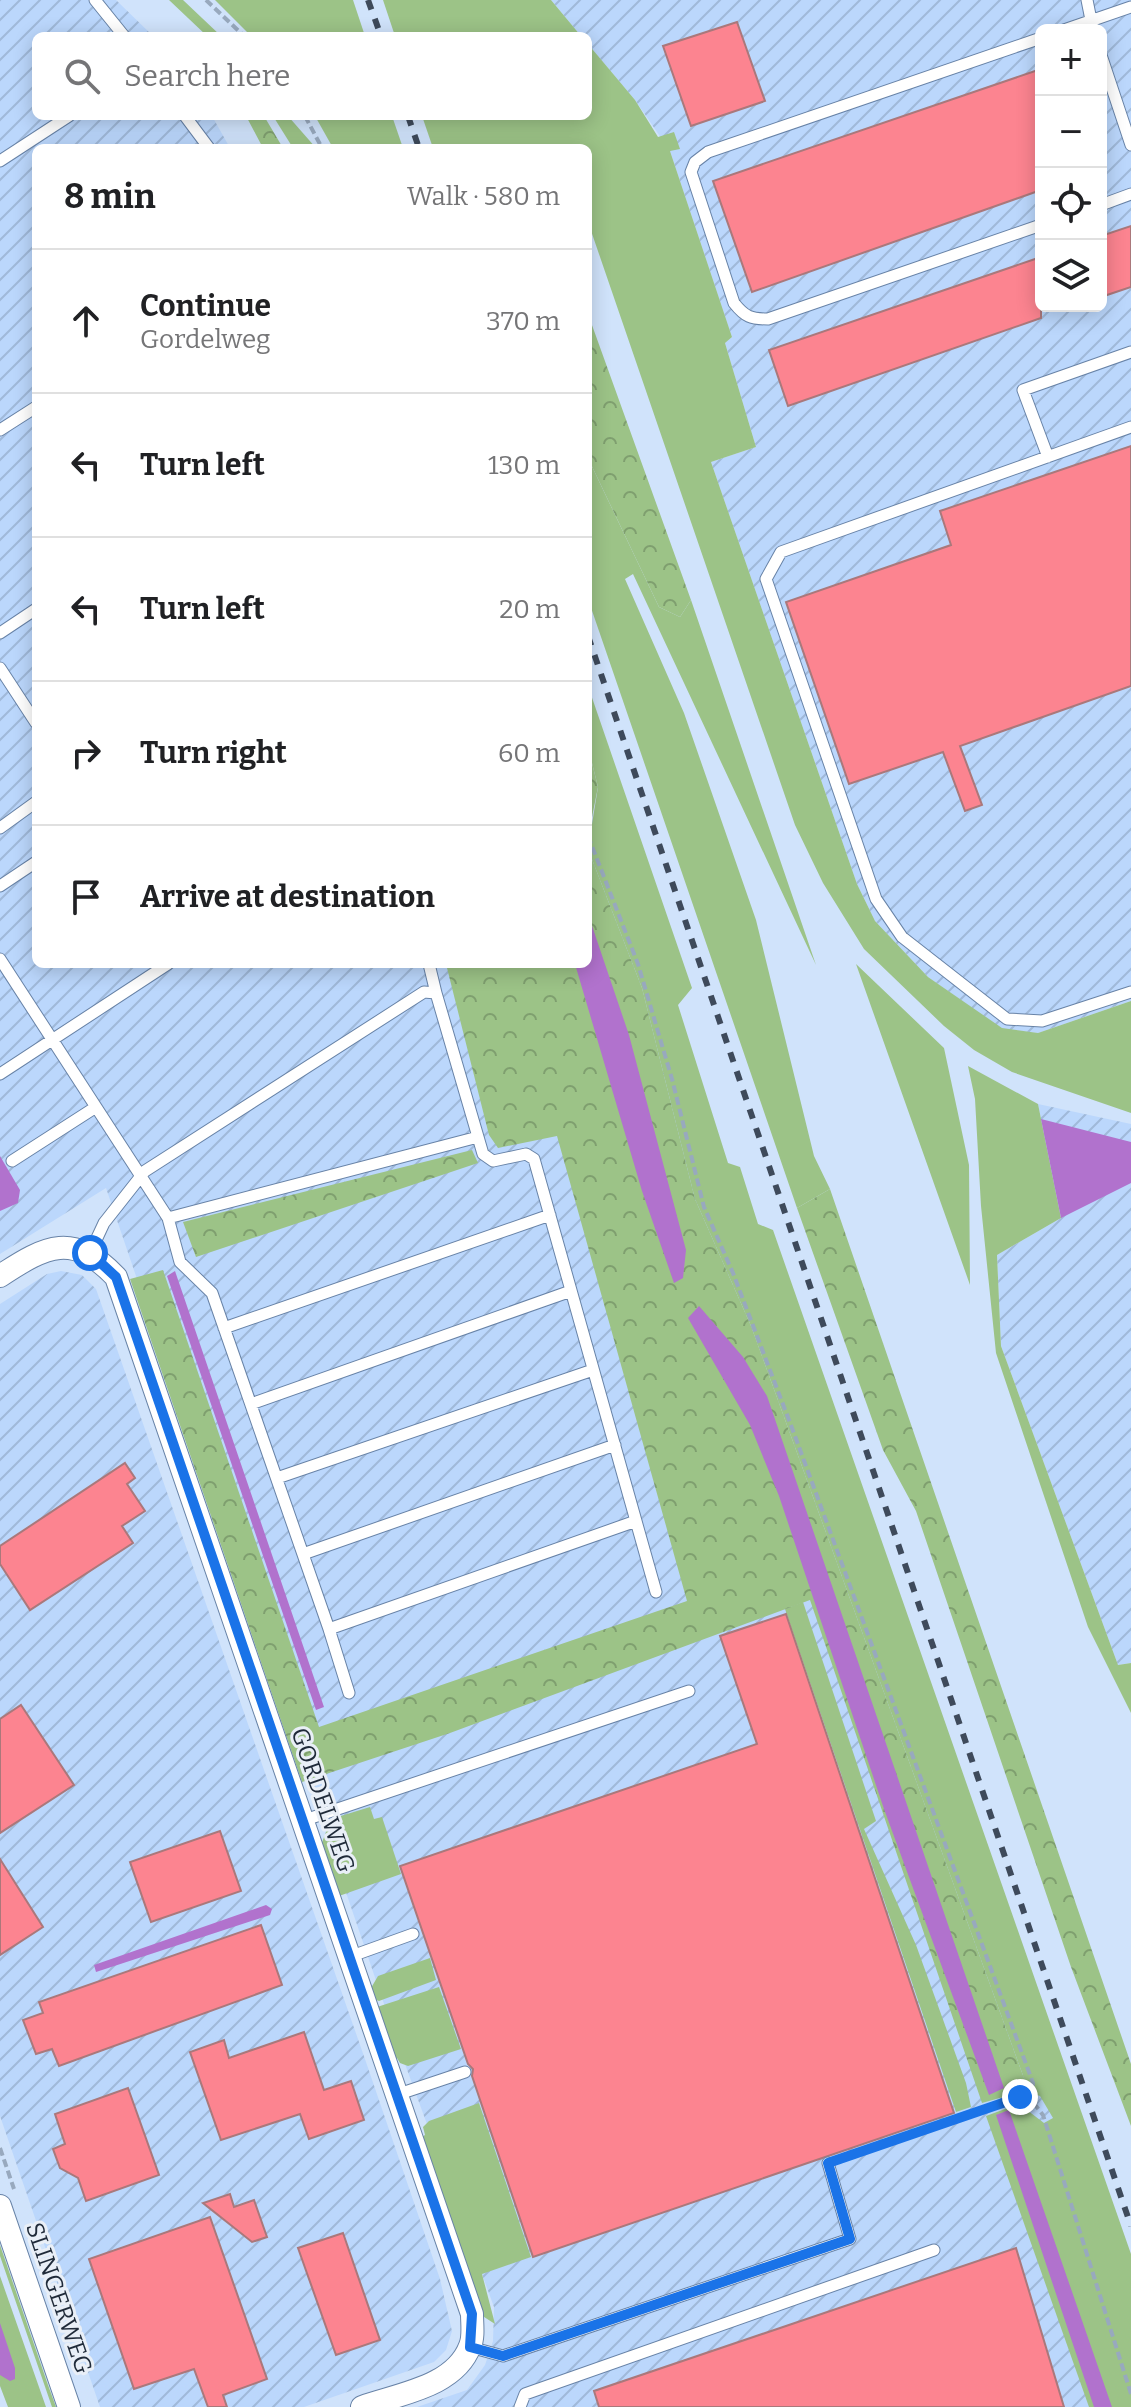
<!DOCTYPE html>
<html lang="en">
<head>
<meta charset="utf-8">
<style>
  body { margin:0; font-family:Bitter,serif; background:#f6f6f6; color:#202124 }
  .controls { position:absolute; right:24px; top:24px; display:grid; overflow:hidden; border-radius:12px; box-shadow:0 4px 20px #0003 }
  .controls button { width:72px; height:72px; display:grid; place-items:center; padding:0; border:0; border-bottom:2px solid #e0e0e0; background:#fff; color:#202124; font:40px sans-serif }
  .stop { position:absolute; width:24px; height:24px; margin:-18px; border:6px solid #1a73e8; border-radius:50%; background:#fff }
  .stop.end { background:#1a73e8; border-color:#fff; box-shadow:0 2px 8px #0008 }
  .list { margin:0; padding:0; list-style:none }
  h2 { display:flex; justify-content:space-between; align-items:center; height:104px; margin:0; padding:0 32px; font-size:34px }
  h2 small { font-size:26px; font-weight:400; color:#757577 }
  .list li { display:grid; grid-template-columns:52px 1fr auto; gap:24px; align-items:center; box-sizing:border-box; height:144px; padding:0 32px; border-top:2px solid #e0e0e0 }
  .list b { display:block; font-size:30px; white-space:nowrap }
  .list p { margin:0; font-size:26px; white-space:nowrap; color:#757577 }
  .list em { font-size:26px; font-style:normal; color:#757577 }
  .icon { flex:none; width:44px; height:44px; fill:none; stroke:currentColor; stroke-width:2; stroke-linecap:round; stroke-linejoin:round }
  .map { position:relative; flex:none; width:1131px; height:2407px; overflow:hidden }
  .search { position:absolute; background:#fff; box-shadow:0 4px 20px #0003; left:32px; top:32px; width:560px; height:88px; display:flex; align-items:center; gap:20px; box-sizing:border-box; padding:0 28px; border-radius:12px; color:#757577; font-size:30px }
  .panel { position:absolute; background:#fff; box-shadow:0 4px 20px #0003; left:32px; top:144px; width:560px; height:824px; border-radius:12px }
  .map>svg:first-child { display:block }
  .industrial { fill:url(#industrial-furrows); fill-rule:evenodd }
  .green { fill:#9cc387 }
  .forest { fill:url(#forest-crowns) }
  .water { fill:#b172cd }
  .building { fill:#fc8490; stroke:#aa787b; stroke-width:2 }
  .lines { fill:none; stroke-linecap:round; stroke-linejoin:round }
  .lane-casing { stroke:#6883a7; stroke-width:13 }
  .street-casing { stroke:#6883a7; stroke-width:24 }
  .path { stroke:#98a9be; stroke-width:4; stroke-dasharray:8 4; stroke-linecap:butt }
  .lane { stroke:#fff; stroke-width:11 }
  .street { stroke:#fff; stroke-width:22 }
  .rail { stroke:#3e4a5b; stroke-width:6; stroke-dasharray:10 10; stroke-linecap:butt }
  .route { stroke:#1a73e8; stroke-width:10 }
  .labels { text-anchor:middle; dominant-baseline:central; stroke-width:6; stroke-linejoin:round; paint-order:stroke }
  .street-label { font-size:24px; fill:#1f2a39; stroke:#e9eff7 }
</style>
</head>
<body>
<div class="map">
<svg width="1131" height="2407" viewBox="0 0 1131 2407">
  <defs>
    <pattern id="industrial-furrows" width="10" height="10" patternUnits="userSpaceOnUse" patternTransform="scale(2)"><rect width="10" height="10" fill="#bbd7fc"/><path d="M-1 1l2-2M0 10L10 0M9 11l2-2" fill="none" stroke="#a0b9d9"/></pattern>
    <pattern id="forest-crowns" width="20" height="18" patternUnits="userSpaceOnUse" patternTransform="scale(2)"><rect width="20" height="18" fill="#9cc387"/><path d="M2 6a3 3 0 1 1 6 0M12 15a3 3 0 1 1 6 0" fill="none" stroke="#7f9f6f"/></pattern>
  </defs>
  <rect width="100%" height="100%" fill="#d0e3fb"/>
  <path class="industrial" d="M0,0H116L153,36H36V116H212L230,148H36V964H588V808L1111,2271L1131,2407H417L467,2390L485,2365L493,2341L494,2307L398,2045L106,1188L0,1254Z
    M551,0H1131V1001L1038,1033L1002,1029L928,977L875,921L857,884L711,462L756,447L725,343L732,337L670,151L635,100L588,44V36H581ZM1041,30H1101V306H1041Z
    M1038,1104L1131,1124V1663L1118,1665L1001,1346L997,1255L1061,1218Z
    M61,1271L82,1275L96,1289L366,2062L440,2279L452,2331L446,2350L434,2362L304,2407H100L0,2116V1304L47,1274Z"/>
  <path class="green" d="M169,0H183L221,36H207Z
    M215,0H353L365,36H251Z
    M383,0H551L581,36H395Z
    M588,44L635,100L658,137L674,132L680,149L670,151L732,337L725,343L756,447L711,462L857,884L875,921L928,977L1002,1028L1038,1033L1131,1001V1113L1012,1072L974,1050L944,1026L864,949L823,883L795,825L588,222V148H433L422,116H588Z
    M273,116H288L316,148H293Z
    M315,116H392L403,148H333Z
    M588,458L659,607L680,617L691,600L816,965L633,574L625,579L684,713L756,920L814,1156L830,1189L797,1208L588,599Z
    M588,686L692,988L678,1005L728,1163L740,1167L758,1224L773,1230L1131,2254V2407H1089L986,2116L1019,2104L1044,2123L1053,2118L1040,2096L1024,2091L1025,2081L751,1326L695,1199L642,988L588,849L598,787L588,747Z
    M856,964L944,1048L969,1165L970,1285Z
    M968,1066L1038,1104L1061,1218L997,1255L1001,1346L1118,1665L1131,1663V1713L1088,1627L996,1353L981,1206L975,1099Z
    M803,1602L876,1821L864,1829L916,1945L966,2083L971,2107L956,2112L785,1609Z
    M370,1807L374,1819L382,1817L401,1874L339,1896L321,1845L331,1819Z
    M430,1958L436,1980L379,2001L374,1999L371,1988L378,1976Z
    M439,1987L461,2049L408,2066L400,2063L397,2058L394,2059L377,2007Z
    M479,2103L531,2257L482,2274L495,2324L481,2315L422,2137L425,2135L423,2127L429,2121Z
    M0,2245L48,2385L56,2407H52L0,2256Z
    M0,2276L46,2407H8L0,2386Z"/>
  <path class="forest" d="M246,116H264L283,148H263Z
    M588,314L691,600L680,617L659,607L588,458Z
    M588,747L598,787L590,827L588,821Z
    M588,849L642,988L695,1199L751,1326L1025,2081L1024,2091L982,2103L810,1600L450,1733L302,1782L130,1279L163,1270L319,1727L687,1601L557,1136L498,1148L489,1135L446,964H588Z
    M472,1150L478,1163L196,1257L183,1222Z
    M830,1189L1131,2064V2126L1071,1967L916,1511L883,1450L797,1208Z"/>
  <path class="water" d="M588,914L629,1035L686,1250L683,1278L674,1283L642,1191L575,964H588Z
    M1041,1119L1131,1142V1183L1061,1218Z
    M0,1156L20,1190L18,1203L0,1211Z
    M175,1271L324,1707L316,1710L167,1276Z
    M699,1306L743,1357L767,1396L1004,2088L989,2095L884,1809L779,1496L750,1425L688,1318Z
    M266,1905L272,1909L270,1915L96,1972L94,1965Z
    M1009,2110L1112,2407H1094L996,2115Z
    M0,2323L15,2368V2379L10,2381L0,2375Z"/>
  <path class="building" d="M737,22L765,101L691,126L663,46Z
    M1041,69V190L752,292L713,181Z
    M1131,226V287L1101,297V236Z
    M1041,257V318L788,406L769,350Z
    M1131,446V686L960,746L982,805L965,811L943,752L849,784L786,602L951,545L940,511Z
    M125,1463L135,1478L127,1484L145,1511L122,1526L133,1543L30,1610L0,1564V1546Z
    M786,1614L954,2113L533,2257L472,2076L473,2069L468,2064L400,1866L757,1744L720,1636Z
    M21,1705L74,1785L0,1833V1719Z
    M220,1831L241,1891L151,1922L130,1862Z
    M0,1859L43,1927L0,1955Z
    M261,1925L282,1985L59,2066L52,2049L36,2054L23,2020L43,2013L39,2002Z
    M304,2032L324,2090L351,2081L364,2120L309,2139L300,2114L221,2140L190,2052L224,2040L229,2058Z
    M128,2088L159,2175L86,2201L78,2178L60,2168L53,2149L65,2144L55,2114Z
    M230,2194L234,2207L254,2200L267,2237L252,2242L203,2203Z
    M210,2217L267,2379L223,2395L227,2407H208L194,2369L134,2389L89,2259Z
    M343,2233L380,2340L336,2355L298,2248Z
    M1016,2248L1064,2407H599L594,2391Z"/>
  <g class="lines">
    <defs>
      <path id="lane" d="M95,0L124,36
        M1087,0L1093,30
        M1064,30L1131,7
        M1041,38L708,152L695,162L691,172L734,303C745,317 751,319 768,319L1041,225
        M1101,55L1131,145
        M185,116L209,148
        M0,161L69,116
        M1101,205L1131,194
        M1131,427L781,552L766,579L876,899L902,937L1007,1019L1042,1021L1131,992
        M0,430L36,407
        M1048,457L1023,390L1131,352
        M0,633L36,609
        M0,668L36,723
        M0,828L36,802
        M0,886L36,862
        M0,959L168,1218L478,1137
        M429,964L436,993
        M0,1074L168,964
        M12,1161L96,1107
        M168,1218L180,1262L212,1293L329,1629L636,1521
        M90,1253L104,1223L145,1171L424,992L436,993L483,1154L493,1161L526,1154L534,1159L656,1592
        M224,1328L550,1215
        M251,1404L571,1291
        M277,1478L593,1370
        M303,1554L615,1445
        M329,1629L349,1693
        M302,1821L689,1691
        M349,1957L413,1934
        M396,2095L465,2072
        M470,2347L503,2356L850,2239L828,2163
        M520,2407L525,2394L934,2250"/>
      <path id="street" d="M0,1276C47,1245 73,1232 116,1277L472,2314C472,2324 474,2337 470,2346C455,2387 398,2394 362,2407
        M0,2206L69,2407"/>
    </defs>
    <use href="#lane" class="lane-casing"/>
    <use href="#street" class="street-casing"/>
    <path class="path" d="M206,0L244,36
      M305,116L322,148
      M588,836L638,964L672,1079L704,1207L733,1273L792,1428L1033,2083L1032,2101
      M0,2148L14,2189
      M841,2158L1020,2097L1032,2101L1043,2115L1131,2394"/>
    <use href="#lane" class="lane"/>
    <use href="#street" class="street"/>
    <path class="rail" d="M368,0L381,36
      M408,116L419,148
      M588,636L1131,2226"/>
  </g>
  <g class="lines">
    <path class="route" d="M90,1253L116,1277L472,2314L470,2347L503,2356L850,2239L828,2163L1020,2097"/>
  </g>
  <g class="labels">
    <g class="street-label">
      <text transform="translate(323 1800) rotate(71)">GORDELWEG</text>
      <text transform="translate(59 2298) rotate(71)">SLINGERWEG</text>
    </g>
  </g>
</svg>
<div class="controls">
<button>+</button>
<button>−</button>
<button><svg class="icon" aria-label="locate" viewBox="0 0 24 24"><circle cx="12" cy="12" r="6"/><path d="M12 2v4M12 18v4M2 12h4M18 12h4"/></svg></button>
<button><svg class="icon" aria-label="layers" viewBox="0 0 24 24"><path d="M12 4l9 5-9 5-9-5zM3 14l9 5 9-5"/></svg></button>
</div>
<div class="stop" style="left:90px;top:1253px"></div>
<div class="stop end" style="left:1020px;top:2097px"></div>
<div class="search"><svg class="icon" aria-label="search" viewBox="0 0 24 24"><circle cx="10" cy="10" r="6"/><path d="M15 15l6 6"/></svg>Search here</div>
<section class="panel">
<h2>8 min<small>Walk · 580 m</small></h2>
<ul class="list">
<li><svg class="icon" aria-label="ahead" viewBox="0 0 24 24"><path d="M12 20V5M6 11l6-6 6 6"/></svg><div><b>Continue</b><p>Gordelweg</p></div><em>370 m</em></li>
<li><svg class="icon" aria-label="left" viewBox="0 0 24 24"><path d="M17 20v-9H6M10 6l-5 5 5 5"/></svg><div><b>Turn left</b></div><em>130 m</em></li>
<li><svg class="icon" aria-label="left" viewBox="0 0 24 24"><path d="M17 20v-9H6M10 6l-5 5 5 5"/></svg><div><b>Turn left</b></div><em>20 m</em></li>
<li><svg class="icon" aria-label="right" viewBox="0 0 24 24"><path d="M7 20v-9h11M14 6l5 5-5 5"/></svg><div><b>Turn right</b></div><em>60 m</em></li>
<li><svg class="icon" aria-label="arrive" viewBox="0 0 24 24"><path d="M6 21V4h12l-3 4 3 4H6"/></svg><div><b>Arrive at destination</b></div></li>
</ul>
</section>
</div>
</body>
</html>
